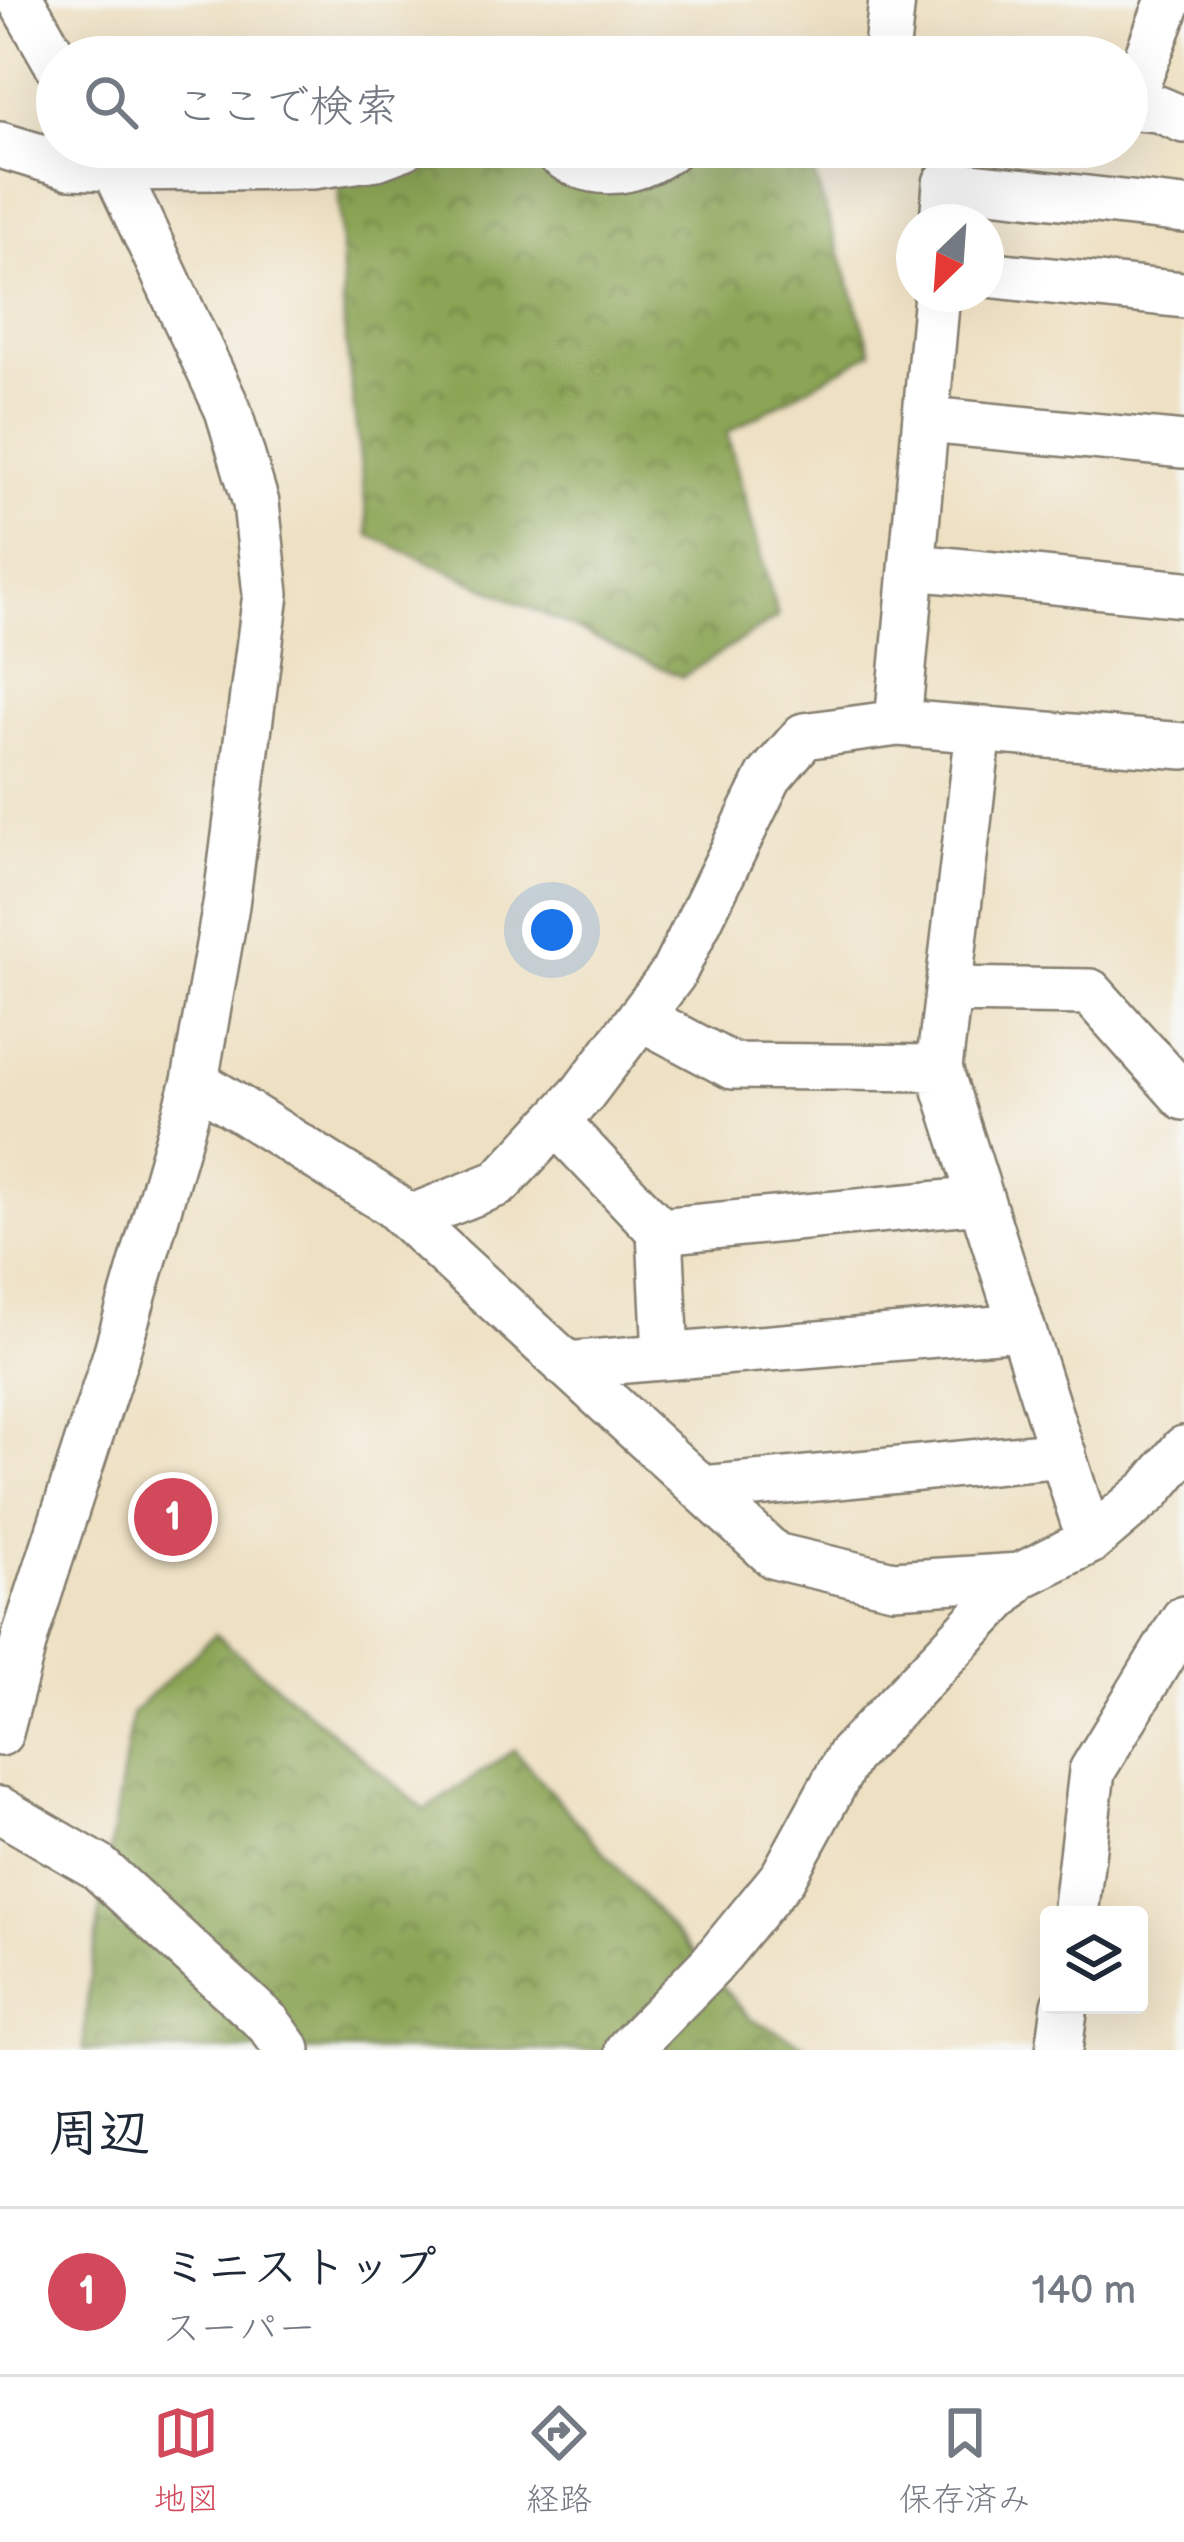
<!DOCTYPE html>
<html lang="ja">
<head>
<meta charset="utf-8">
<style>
  body { margin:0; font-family:"Balsamiq Sans","Klee One",sans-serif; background:#f2f2f3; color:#1f2937 }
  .controls { position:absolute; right:36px; bottom:36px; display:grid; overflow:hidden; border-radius:12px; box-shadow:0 12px 48px #0002 }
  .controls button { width:108px; height:108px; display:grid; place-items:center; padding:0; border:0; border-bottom:3px solid #e0e1e3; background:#fff; color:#1f2937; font:60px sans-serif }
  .compass { position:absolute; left:896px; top:204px; width:108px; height:108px; border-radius:50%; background:#fff; box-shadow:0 12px 48px #0002; rotate:205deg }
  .you { position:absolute; left:552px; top:930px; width:42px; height:42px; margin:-30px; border:9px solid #fff; border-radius:50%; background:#1a73e8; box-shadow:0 0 0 18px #1a73e833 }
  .badge { display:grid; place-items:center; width:78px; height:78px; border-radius:50%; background:#d1495b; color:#fff; font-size:39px; font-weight:700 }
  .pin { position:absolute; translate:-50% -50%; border:6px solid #fff; box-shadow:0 3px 12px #0006 }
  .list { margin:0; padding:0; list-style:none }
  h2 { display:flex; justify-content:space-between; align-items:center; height:156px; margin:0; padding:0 48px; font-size:51px }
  h2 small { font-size:39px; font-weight:400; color:#747a83 }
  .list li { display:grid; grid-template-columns:78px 1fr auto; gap:36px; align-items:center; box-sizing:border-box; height:168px; padding:0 48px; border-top:3px solid #e0e1e3 }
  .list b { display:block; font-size:45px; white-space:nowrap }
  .list p { margin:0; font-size:39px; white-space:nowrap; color:#747a83 }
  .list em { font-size:39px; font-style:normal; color:#747a83 }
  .icon { flex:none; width:66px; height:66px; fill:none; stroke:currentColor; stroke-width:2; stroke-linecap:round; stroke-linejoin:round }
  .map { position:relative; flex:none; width:1184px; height:2050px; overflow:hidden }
  .search { position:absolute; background:#fff; box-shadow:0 12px 48px #0002; left:36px; right:36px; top:36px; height:132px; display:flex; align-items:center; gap:30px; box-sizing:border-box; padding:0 42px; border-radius:66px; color:#747a83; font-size:45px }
  .sheet { height:324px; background:#fff }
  nav { display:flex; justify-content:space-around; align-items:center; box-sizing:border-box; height:168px; border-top:3px solid #e0e1e3; background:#fff; font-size:33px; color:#747a83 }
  nav a { display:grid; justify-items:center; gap:6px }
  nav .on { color:#d1495b }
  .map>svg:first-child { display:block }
  .forest { fill:url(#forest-crowns); stroke:#546038; stroke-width:3 }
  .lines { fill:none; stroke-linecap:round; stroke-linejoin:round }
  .minor-casing { stroke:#857e6f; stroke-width:50 }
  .minor { stroke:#fff; stroke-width:45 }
</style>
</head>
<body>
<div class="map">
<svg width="1184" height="2050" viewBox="0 0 1184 2050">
  <defs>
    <pattern id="forest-crowns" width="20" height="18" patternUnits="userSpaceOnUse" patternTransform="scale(3)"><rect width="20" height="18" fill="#8ba455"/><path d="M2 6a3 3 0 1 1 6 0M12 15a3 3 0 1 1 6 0" fill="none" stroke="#718546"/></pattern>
  </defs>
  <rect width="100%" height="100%" fill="#f6f6f2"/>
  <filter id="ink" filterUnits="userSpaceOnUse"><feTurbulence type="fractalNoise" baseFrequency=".00833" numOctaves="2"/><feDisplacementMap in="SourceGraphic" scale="24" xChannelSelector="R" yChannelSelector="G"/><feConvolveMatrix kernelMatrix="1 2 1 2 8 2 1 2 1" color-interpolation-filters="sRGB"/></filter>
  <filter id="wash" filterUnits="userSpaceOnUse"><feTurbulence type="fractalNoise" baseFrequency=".004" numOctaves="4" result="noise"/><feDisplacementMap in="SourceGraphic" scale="48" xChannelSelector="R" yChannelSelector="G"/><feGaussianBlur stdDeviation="2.7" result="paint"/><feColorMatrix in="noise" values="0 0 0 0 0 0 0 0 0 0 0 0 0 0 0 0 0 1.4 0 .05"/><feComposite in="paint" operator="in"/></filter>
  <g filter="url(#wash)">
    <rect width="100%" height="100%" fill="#eee0c2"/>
    <path class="forest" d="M337,147H805L872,352L727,433L778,617L682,677L369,535L344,326Z
      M215,1634L425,1810L514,1750L750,2018L815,2050H83L89,1981L132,1713Z"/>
  </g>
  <g filter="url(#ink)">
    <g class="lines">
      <defs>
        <path id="minor" d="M21,0L57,63
          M886,57L892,0
          M1127,106L1158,109L1184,120
          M1128,107L1169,0
          M0,145L70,166L117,168L313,166L377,157L404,147
          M551,147C590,181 632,176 672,147
          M943,222L946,183L1184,210
          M986,274L1184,295
          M928,420L1184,445
          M914,567L1184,594
          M898,723L937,294
          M979,730L939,1068L1090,1541
          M948,990L1090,992L1184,1097
          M640,1017L732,1066L939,1068
          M195,1081L393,1205L775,1556L893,1584L1020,1576
          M556,1122L660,1231L666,1356
          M408,1219L499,1183L583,1093L673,974L769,777L804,736L898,723L1184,746
          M660,1231L981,1200
          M566,1365L1021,1327
          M703,1489L1063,1454
          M0,1733L26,1633L115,1358L195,1081L226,905L266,594L256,503L228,410L105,147
          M0,1810L98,1867L269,2024L288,2050
          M1075,1915L1092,1771L1184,1619
          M628,2050L711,1965L783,1877L849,1756L1020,1576L1090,1541L1150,1490L1184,1449
          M1059,2050L1065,2005"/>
      </defs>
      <use href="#minor" class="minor-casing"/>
      <use href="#minor" class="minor"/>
    </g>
  </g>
</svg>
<div class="controls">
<button><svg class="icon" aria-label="layers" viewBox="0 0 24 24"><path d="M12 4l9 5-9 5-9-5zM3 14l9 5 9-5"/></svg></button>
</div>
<svg class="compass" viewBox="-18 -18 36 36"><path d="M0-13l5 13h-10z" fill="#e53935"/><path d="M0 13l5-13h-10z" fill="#747a83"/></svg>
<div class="you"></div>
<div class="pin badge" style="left:173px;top:1517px">1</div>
<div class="search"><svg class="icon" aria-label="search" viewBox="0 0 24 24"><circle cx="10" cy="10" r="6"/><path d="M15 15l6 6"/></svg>ここで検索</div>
</div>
<section class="sheet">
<h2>周辺<small></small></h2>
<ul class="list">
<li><span class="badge">1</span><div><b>ミニストップ</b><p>スーパー</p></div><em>140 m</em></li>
</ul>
</section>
<nav>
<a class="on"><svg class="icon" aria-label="map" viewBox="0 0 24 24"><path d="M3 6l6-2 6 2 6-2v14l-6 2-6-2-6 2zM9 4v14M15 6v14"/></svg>地図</a>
<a><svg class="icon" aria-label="directions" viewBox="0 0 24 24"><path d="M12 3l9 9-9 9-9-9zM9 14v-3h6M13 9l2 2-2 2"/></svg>経路</a>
<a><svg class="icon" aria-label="saved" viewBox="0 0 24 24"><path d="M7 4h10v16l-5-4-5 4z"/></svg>保存済み</a>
</nav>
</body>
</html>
